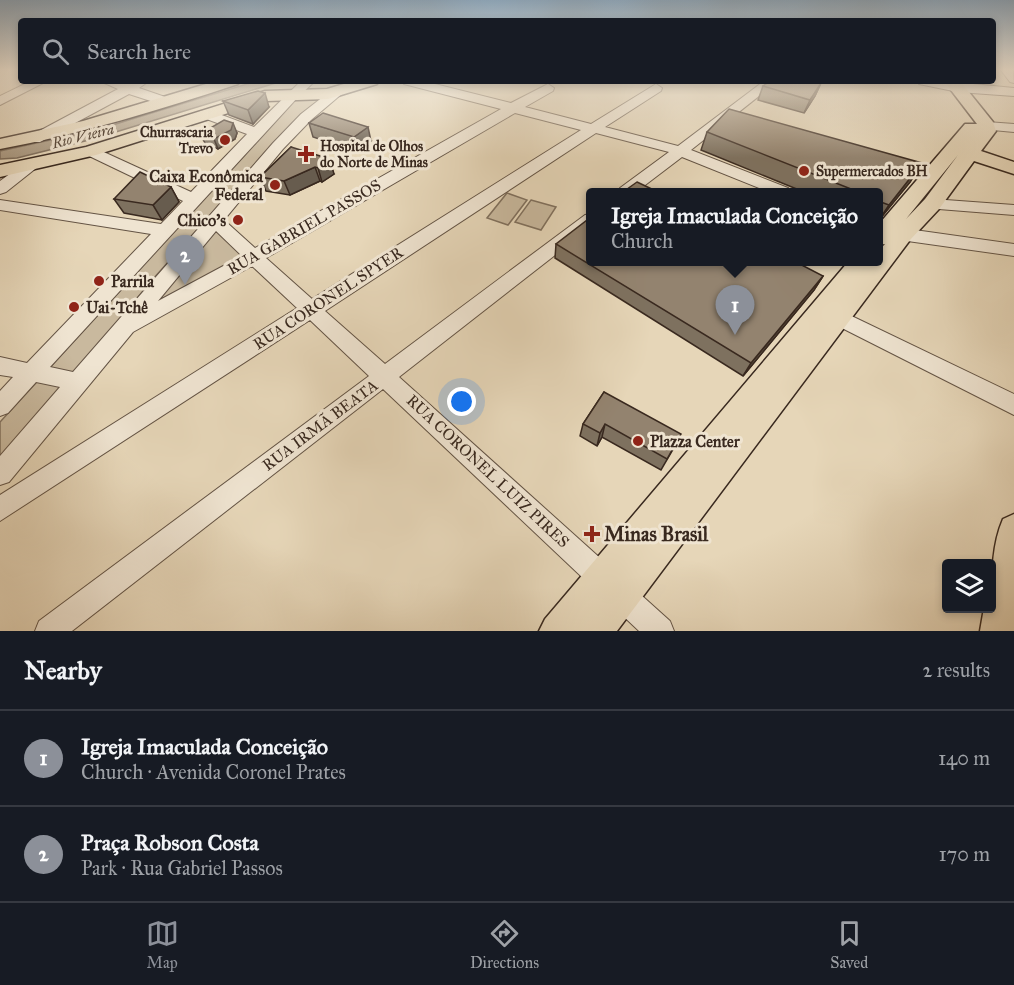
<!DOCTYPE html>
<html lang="en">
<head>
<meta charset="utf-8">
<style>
  body { margin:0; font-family:"IM FELL Great Primer",serif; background:#20242c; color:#f1f3f6 }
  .controls { position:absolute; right:18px; bottom:18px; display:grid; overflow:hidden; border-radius:6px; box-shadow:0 3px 9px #0003 }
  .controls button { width:54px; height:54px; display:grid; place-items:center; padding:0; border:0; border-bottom:2px solid #363941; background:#171b24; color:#f1f3f6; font:30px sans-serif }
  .you { position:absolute; left:462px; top:402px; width:21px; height:21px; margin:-15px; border:4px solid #fff; border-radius:50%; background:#1a73e8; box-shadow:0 0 0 9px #1a73e833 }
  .badge { display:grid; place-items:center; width:39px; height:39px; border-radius:50%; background:#8c9099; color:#fff; font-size:20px; font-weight:700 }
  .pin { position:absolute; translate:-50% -50px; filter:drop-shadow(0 2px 3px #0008) }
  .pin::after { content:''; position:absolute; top:32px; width:21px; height:18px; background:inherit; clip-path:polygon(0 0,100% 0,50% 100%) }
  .popup { position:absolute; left:586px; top:188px; width:297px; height:78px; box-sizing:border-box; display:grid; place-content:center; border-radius:6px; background:#171b24; filter:drop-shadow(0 2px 4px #0005); font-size:20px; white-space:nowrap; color:#9ea1a6 }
  .popup b { font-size:22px; color:#f1f3f6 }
  .popup::after { content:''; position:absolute; left:50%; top:100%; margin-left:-12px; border:12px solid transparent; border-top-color:#171b24 }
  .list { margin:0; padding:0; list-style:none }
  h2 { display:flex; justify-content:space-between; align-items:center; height:78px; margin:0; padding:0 24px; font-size:26px }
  h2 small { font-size:20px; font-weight:400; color:#9ea1a6 }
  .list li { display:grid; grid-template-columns:39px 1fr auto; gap:18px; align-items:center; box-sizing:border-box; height:96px; padding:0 24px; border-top:2px solid #363941 }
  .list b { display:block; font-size:22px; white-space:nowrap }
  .list p { margin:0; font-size:20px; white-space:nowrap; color:#9ea1a6 }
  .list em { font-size:20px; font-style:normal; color:#9ea1a6 }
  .icon { flex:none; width:33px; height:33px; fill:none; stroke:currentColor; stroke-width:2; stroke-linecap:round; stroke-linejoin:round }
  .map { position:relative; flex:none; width:1014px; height:631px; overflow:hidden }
  .search { position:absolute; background:#171b24; box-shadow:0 3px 9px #0003; left:18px; right:18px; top:18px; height:66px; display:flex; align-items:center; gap:15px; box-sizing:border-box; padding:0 21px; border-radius:6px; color:#9ea1a6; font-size:22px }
  .sheet { height:270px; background:#171b24 }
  nav { display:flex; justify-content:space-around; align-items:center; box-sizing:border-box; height:84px; border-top:2px solid #363941; background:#171b24; font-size:16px; color:#9ea1a6 }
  nav a { display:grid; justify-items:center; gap:3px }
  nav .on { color:#8c9099 }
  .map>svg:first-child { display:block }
  .green { fill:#c9b99e; stroke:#81715e; stroke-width:1.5 }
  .water { fill:#ab9b84; stroke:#7d6d5c; stroke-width:1.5 }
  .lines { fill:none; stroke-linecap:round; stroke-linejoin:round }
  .minor-casing { stroke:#645445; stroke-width:2 }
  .major-casing { stroke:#39291f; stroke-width:3 }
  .minor { fill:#efe4d1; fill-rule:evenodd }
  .major { fill:#e6d6b8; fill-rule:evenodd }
  .wall { fill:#7e715f; stroke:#39291f; stroke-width:1.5 }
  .shaded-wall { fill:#675c4e; stroke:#39291f; stroke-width:1.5 }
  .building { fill:#93836f; stroke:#39291f; stroke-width:1.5 }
  .poi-dot { fill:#8f2418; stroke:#efe4d1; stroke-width:2 }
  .labels { text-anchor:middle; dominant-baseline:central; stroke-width:6; stroke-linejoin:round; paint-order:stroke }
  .far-poi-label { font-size:14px; font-weight:bold; fill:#39291f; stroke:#efe4d1; text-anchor:start }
  .far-water-label { font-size:15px; font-style:italic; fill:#5b4b3d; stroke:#efe4d1 }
  .poi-label { font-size:16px; font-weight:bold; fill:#39291f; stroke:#efe4d1; text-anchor:start }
  .street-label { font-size:16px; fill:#39291f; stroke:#efe4d1 }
  .near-poi-label { font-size:20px; font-weight:bold; fill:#39291f; stroke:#efe4d1; text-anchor:start }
</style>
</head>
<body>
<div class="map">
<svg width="1014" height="631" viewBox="0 0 1014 631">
  <rect width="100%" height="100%" fill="#e6d6b8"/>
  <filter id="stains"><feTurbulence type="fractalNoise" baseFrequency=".00333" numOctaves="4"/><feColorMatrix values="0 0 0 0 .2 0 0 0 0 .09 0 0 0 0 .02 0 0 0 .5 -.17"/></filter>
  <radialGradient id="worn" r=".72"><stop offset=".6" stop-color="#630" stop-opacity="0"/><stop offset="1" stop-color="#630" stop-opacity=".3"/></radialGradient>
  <path class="green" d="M331,95L301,114L153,279L0,463V422L34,385L296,97Z
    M507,193L527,200L508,225L487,218Z
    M531,200L556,207L541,230L515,222Z
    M217,228L250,258L148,312Z"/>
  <path class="water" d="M257,81H282L93,139L17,158L0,159V151L96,130Z"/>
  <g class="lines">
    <defs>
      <path id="minor" d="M1000,69H1013L1014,83L1010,82Z
        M31,81H47L0,105V96Z
        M100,81H118L127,84L133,81H149L139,88L171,99L173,102L166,106L129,94L40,142H30L28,139L30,136L118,89Z
        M301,81H315L298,97L50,367L73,372L273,143L301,114L333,89L338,88L344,92L311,120L283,149L224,220L255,248L501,109L404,84L402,81H423L511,103L548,84L554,88L553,91L525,107L591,124L656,84L662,88L661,91L605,127L678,146L764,81H778L691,150L788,188L790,192H769L682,157L636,192H618L620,188L669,152L596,133L325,311L385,364L585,215L591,214V227L399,377L670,621L674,631H639L383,389L72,631H35L39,621L369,376L310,320L0,521V495L297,308L252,266L133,332L9,482L0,485V456L60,387L36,382L8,413L0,416V391L13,377L0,375V357L27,363L151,234L0,210V200L161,224L183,201L85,154L83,151L85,148H95L191,192L247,134L201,117L199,114L201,111H211L254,127ZM515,113L581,130L312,299L266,258ZM216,231L242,256L158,301Z
        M917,81H942L1014,88V96L958,92L919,84Z
        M987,122L1014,124V132L982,129L980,126L982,123Z
        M30,161L38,166L35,169L6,192L0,194V181L25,163Z
        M932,199L1014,205V215L926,208L924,204L926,200Z
        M879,225L1014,244V256L879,237Z
        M839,310L1014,394V415L832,323L829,318L832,313Z"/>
      <path id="major" d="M216,81H240L238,84C159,110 81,134 0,149V139L83,121Z
        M354,81H379L377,84L328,99L266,101L96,155L0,177V165L86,147L265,91L327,89Z
        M944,81H960L993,122L996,131L981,151L1014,162V174L974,161L939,209L910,240L617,631H539L545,619L848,262H879V250L885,244L879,245V224L965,124H977ZM958,155L925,199L906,219Z
        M1014,514V631H980L984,608H992C992,578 991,547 1003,519Z"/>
    </defs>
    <use href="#minor" class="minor-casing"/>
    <use href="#major" class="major-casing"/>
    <use href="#minor" class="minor"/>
    <use href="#major" class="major"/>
  </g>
  <path class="wall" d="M821,83L815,96L804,113L758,100L763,86Z
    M223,101L269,107L253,124L229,115Z
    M309,123L371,141L358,152L313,137Z
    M707,132L922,163L910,182L879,220V192H804L701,150Z
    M237,133L235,139L218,149L205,143L200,134Z
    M291,147L334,174L322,182L320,181L290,195L266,191L260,177Z
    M171,187L179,202L162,220L124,213L114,199Z
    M556,244L823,276L814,290L743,376L555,258Z
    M604,392L675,446L661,470L602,437L597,446L580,436L583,424Z"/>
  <path class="shaded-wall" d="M821,83L815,96L804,113L810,100Z
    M265,93L269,107L253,124L248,110Z
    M233,123L237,133L235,139L218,149L214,139Z
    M368,127L371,141L358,152L354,137Z
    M330,159L334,174L322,182L318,168Z
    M922,163L910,182L879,220L889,205Z
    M315,167L320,181L290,195L284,181Z
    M171,187L179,202L162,220L153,205Z
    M823,276L814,290L743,376L751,363Z
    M605,424L602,437L597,446L600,433Z"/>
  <path class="building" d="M770,81H815L821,83L810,100L763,86Z
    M258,91L265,93L248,110L223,101Z
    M729,109L922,163L889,205L881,202L879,204V192H847L851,189L707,132Z
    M323,113L368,127L354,137L309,123Z
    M224,120L233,123L231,130L214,139L200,134Z
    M291,147L330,159L318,168L315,167L284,181L260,177Z
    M140,172L171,187L153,205L114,199Z
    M637,182L658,192H623Z
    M591,217V261H794L823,276L751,363L556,244Z
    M604,392L681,434L667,459L605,424L600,433L583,424Z"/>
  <linearGradient id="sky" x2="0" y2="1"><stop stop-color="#8faac0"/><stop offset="0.44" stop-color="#f4eddf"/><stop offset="1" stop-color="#f4eddf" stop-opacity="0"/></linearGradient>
  <rect width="1014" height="158" fill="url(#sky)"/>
  <g class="poi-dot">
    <circle cx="225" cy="140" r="6"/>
    <path d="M303 145h6v6h6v6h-6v6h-6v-6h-6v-6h6z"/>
    <circle cx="804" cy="171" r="6"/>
    <circle cx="275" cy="185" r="6"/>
    <circle cx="238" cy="220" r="6"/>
    <circle cx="99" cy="281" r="6"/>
    <circle cx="74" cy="307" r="6"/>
    <circle cx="638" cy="441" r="6"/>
    <path d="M589 525h6v6h6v6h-6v6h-6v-6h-6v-6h6z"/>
  </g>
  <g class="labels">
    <g class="far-poi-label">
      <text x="213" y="132" text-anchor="end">Churrascaria<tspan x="213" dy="16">Trevo</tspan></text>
      <text x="320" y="146">Hospital de Olhos<tspan x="320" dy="16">do Norte de Minas</tspan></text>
      <text x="816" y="171">Supermercados BH</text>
    </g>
    <g class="far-water-label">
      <text transform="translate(83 136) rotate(-14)">Rio Vieira</text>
    </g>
    <g class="poi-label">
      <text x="263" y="176" text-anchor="end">Caixa Econômica<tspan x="263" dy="18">Federal</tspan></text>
      <text x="226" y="220" text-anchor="end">Chico's</text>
      <text x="111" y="281">Parrila</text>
      <text x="86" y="307">Uai-Tchê</text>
      <text x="650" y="441">Plazza Center</text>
    </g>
    <g class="street-label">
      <text transform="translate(304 227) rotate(-30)">RUA GABRIEL PASSOS</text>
      <text transform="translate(328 298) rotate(-33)">RUA CORONEL SPYER</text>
      <text transform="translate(320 425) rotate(-37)">RUA IRMÃ BEATA</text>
      <text transform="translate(488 471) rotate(43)">RUA CORONEL LUIZ PIRES</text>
    </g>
    <g class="near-poi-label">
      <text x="604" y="534">Minas Brasil</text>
    </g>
  </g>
  <rect width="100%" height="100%" filter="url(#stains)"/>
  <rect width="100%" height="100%" fill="url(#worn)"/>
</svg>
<div class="controls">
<button><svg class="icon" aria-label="layers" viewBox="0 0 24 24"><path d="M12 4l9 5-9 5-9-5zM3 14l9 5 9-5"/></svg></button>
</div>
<div class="you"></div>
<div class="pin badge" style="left:735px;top:335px">1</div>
<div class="popup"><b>Igreja Imaculada Conceição</b>Church</div>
<div class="pin badge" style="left:185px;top:285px">2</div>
<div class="search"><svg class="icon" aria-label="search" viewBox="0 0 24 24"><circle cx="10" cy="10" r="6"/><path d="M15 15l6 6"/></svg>Search here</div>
</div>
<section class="sheet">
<h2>Nearby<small>2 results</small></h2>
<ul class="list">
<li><span class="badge">1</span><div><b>Igreja Imaculada Conceição</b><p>Church · Avenida Coronel Prates</p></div><em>140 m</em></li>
<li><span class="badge">2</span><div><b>Praça Robson Costa</b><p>Park · Rua Gabriel Passos</p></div><em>170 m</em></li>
</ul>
</section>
<nav>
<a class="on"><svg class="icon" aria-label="map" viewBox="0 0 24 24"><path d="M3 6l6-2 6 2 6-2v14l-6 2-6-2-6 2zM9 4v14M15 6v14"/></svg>Map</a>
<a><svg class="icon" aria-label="directions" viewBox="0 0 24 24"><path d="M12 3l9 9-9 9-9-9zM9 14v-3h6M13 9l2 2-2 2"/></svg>Directions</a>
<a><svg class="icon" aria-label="saved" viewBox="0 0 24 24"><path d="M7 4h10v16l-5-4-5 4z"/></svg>Saved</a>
</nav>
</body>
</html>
